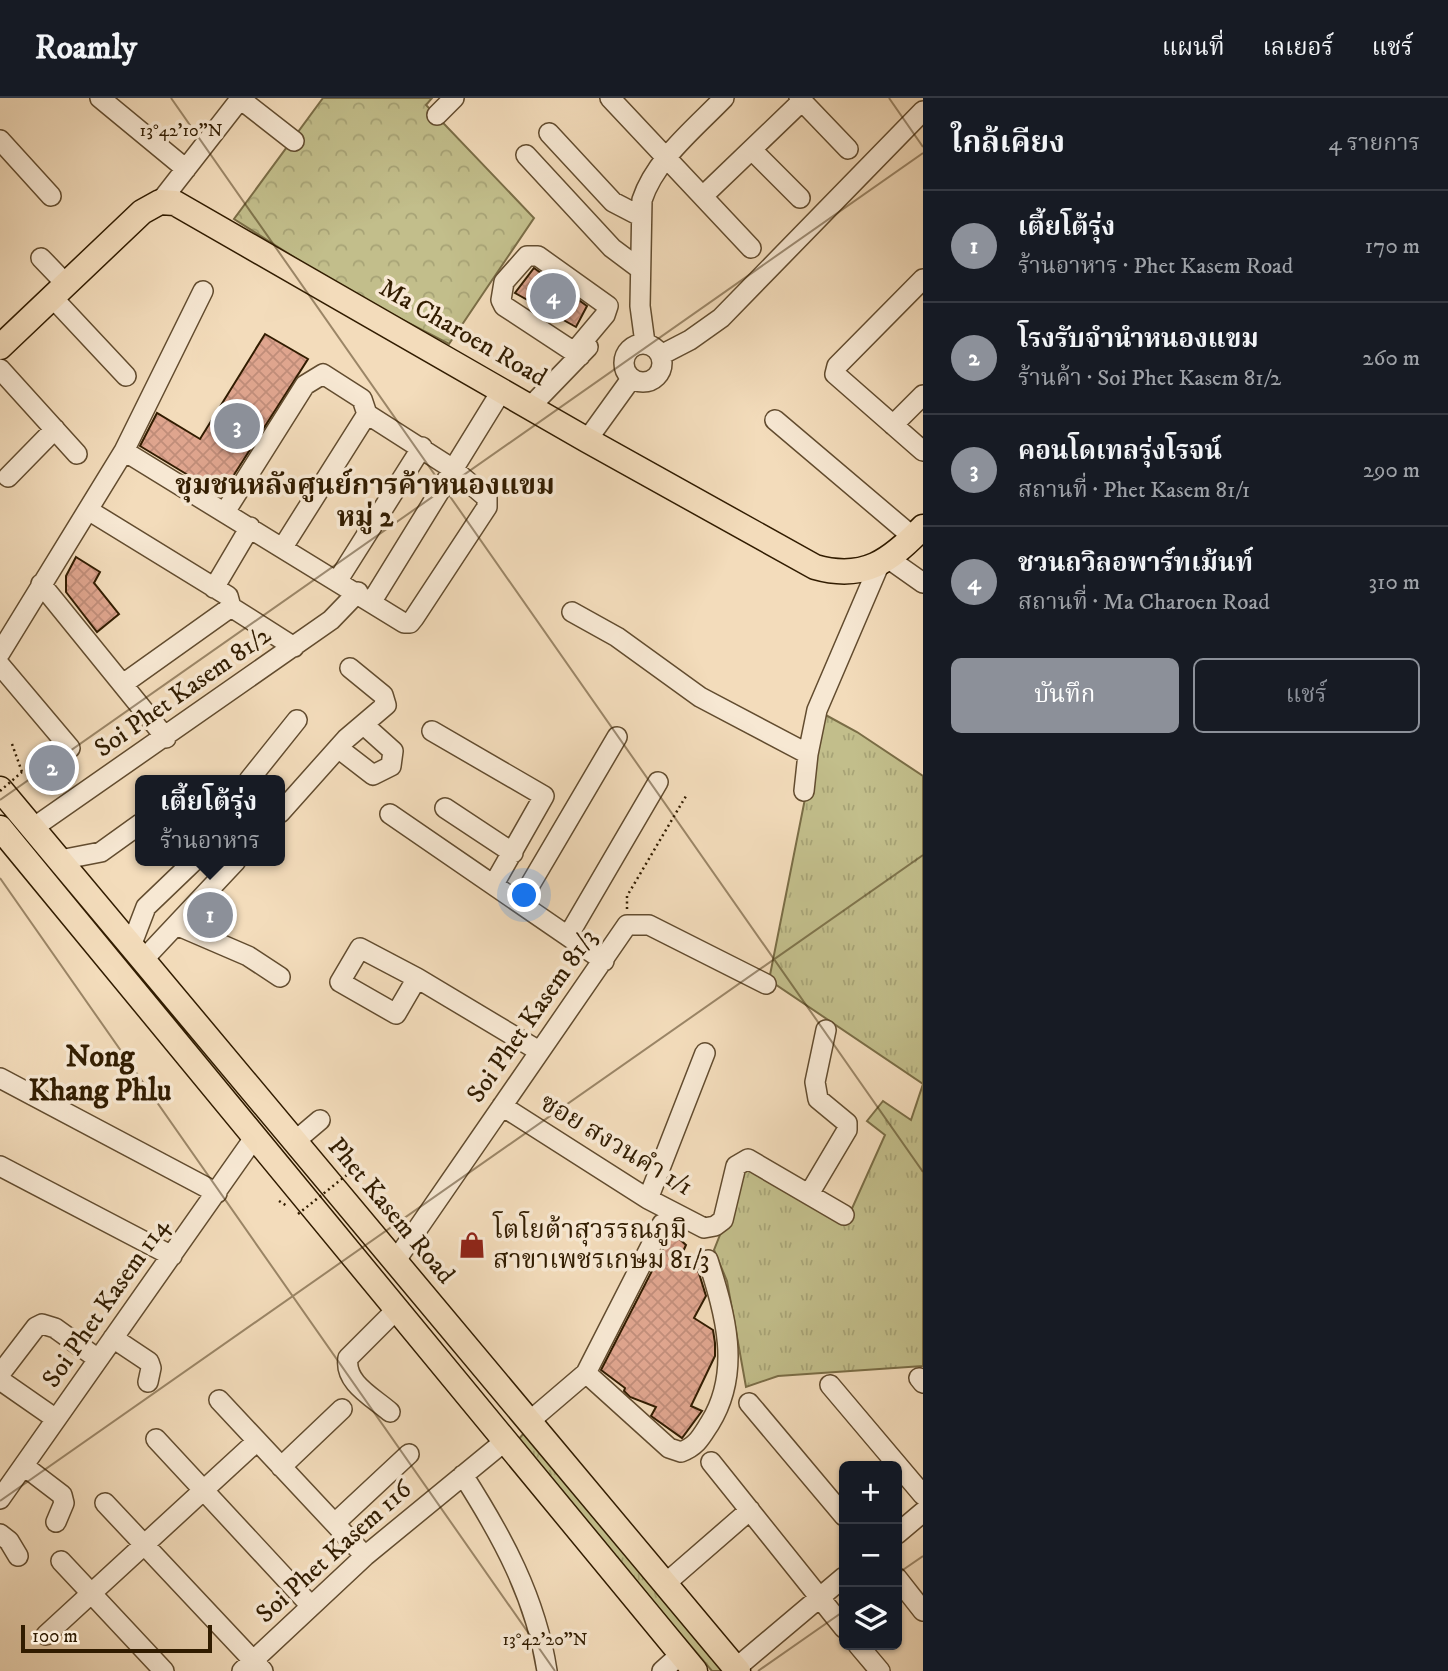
<!DOCTYPE html>
<html lang="th">
<head>
<meta charset="utf-8">
<style>
  body { margin:0; font-family:"IM FELL DW Pica","Noto Serif Thai",serif; background:#20242c; color:#f1f3f6 }
  .controls { position:absolute; right:21px; bottom:21px; display:grid; overflow:hidden; border-radius:10px; box-shadow:0 2px 5px #0004 }
  .controls button { width:63px; height:63px; display:grid; place-items:center; padding:0; border:0; border-bottom:2px solid #363941; background:#171b24; color:#f1f3f6; font:35px sans-serif }
  .scale { position:absolute; left:21px; bottom:18px; width:191px; box-sizing:border-box; padding-left:7px; border:4px solid #311c00; border-top:0; font-size:19px; line-height:24px; white-space:nowrap; color:#311c00; -webkit-text-stroke:5px #f7e8d3; paint-order:stroke }
  .you { position:absolute; left:525px; top:798px; width:24px; height:24px; margin:-18px; border:5px solid #fff; border-radius:50%; background:#1a73e8; box-shadow:0 0 0 10px #1a73e833 }
  .badge { display:grid; place-items:center; width:46px; height:46px; border-radius:50%; background:#8c9099; color:#fff; font-size:23px; font-weight:700 }
  .pin { position:absolute; translate:-50% -50%; border:4px solid #fff; box-shadow:0 2px 7px #0006 }
  .popup { position:absolute; left:135px; top:677px; width:150px; height:91px; box-sizing:border-box; display:grid; place-content:center; border-radius:10px; background:#171b24; filter:drop-shadow(0 2px 5px #0005); font-size:23px; white-space:nowrap; color:#9ea1a6 }
  .popup b { font-size:26px; color:#f1f3f6 }
  .popup::after { content:''; position:absolute; left:50%; top:100%; margin-left:-14px; border:14px solid transparent; border-top-color:#171b24 }
  .list { margin:0; padding:0; list-style:none }
  h2 { display:flex; justify-content:space-between; align-items:center; height:91px; margin:0; padding:0 28px; font-size:30px }
  h2 small { font-size:23px; font-weight:400; color:#9ea1a6 }
  .list li { display:grid; grid-template-columns:46px 1fr auto; gap:21px; align-items:center; box-sizing:border-box; height:112px; padding:0 28px; border-top:2px solid #363941 }
  .list b { display:block; font-size:26px; white-space:nowrap }
  .list p { margin:0; font-size:23px; white-space:nowrap; color:#9ea1a6 }
  .list em { font-size:23px; font-style:normal; color:#9ea1a6 }
  .actions { display:flex; gap:14px; padding:21px 28px }
  .actions a { flex:1; padding:16px 0; border:2px solid #8c9099; border-radius:10px; text-align:center; font-size:24px; color:#8c9099 }
  .actions .main { background:#8c9099; color:#fff }
  .icon { flex:none; width:38px; height:38px; fill:none; stroke:currentColor; stroke-width:2; stroke-linecap:round; stroke-linejoin:round }
  .map { position:relative; flex:none; width:923px; height:1573px; overflow:hidden }
  header { display:flex; align-items:center; gap:42px; box-sizing:border-box; height:98px; padding:0 35px; background:#171b24; border-bottom:2px solid #363941 }
  header strong { font-size:33px }
  nav { display:flex; gap:38px; margin-inline-start:auto; font-size:24px }
  main { display:flex }
  aside { flex:1; background:#171b24 }
  .map>svg:first-child { display:block }
  .grass { fill:url(#grass-tufts); stroke:#7a6d46; stroke-width:2 }
  .forest { fill:url(#forest-crowns); stroke:#7a6d46; stroke-width:2 }
  .building { fill:url(#building-cross-hatch); stroke:#311c00; stroke-width:2 }
  .lines { fill:none; stroke-linecap:round; stroke-linejoin:round }
  .minor-casing { stroke:#624c2f; stroke-width:22 }
  .major-casing { stroke:#311c00; stroke-width:27 }
  .path { stroke:#311c00; stroke-width:2.5; stroke-dasharray:2 3.5; stroke-linecap:butt }
  .minor { stroke:#f7e8d3; stroke-width:19 }
  .major { stroke:#f3dcbb; stroke-width:24 }
  .path-bridge { stroke:#311c00; stroke-width:2.5; stroke-dasharray:2 3.5; stroke-linecap:butt }
  .ticks { fill:none; stroke:#311c00; stroke-width:2; stroke-opacity:0.45 }
  .labels { text-anchor:middle; dominant-baseline:central; stroke-width:7; stroke-linejoin:round; paint-order:stroke }
  .street-label { font-size:26px; fill:#311c00; stroke:#f7e8d3 }
  .poi-label { font-size:26px; fill:#311c00; stroke:#f7e8d3; text-anchor:start }
  .neighbourhood-label { font-size:28px; font-weight:bold; fill:#311c00; stroke:#f7e8d3 }
  .quarter-label { font-size:30px; font-weight:bold; fill:#311c00; stroke:#f7e8d3 }
  .ticks-label { font-size:18px; text-anchor:middle; fill:#311c00; stroke:#f7e8d3; stroke-width:7; stroke-linejoin:round; paint-order:stroke }
</style>
</head>
<body>
<header>
<strong>Roamly</strong>
<nav><a>แผนที่</a><a>เลเยอร์</a><a>แชร์</a></nav>
</header>
<main>
<div class="map">
<svg width="923" height="1573" viewBox="0 0 923 1573">
  <defs>
    <pattern id="grass-tufts" width="24" height="20" patternUnits="userSpaceOnUse" patternTransform="scale(1.75)"><rect width="24" height="20" fill="#c2be8b"/><path d="M3 7l-1-3M5 7V3M7 7l1-3M15 17l-1-3M17 17v-4M19 17l1-3" fill="none" stroke="#a7a376"/></pattern>
    <pattern id="forest-crowns" width="20" height="18" patternUnits="userSpaceOnUse" patternTransform="scale(1.75)"><rect width="20" height="18" fill="#c2be8b"/><path d="M2 6a3 3 0 1 1 6 0M12 15a3 3 0 1 1 6 0" fill="none" stroke="#a7a376"/></pattern>
    <pattern id="building-cross-hatch" width="8" height="8" patternUnits="userSpaceOnUse" patternTransform="scale(1.75)"><rect width="8" height="8" fill="#dfa58e"/><path d="M0 0l8 8M0 8l8-8" fill="none" stroke="#c08d79"/></pattern>
  </defs>
  <rect width="100%" height="100%" fill="#f3dcbb"/>
  <filter id="stains"><feTurbulence type="fractalNoise" baseFrequency=".00286" numOctaves="4"/><feColorMatrix values="0 0 0 0 .2 0 0 0 0 .09 0 0 0 0 .02 0 0 0 .5 -.17"/></filter>
  <radialGradient id="worn" r=".72"><stop offset=".6" stop-color="#630" stop-opacity="0"/><stop offset="1" stop-color="#630" stop-opacity=".3"/></radialGradient>
  <path class="grass" d="M822,615L857,634L923,678V1268L778,1278L746,1289L727,1183L714,1152L747,1069L850,1115L885,1037L867,1023L883,1003L911,1022L923,986L769,882Z
    M524,1335L727,1573H712L517,1343Z"/>
  <path class="forest" d="M323,0H432L426,7L534,120L449,246L347,193L234,121Z"/>
  <path class="building" d="M534,170L587,208L576,229L515,195Z
    M265,236L308,261L221,397L140,348L157,315L200,341Z
    M76,459L100,474L94,485L119,516L97,534L66,494V478Z
    M672,1134L686,1147L679,1163L697,1169L706,1198L694,1220L713,1232L715,1245V1258L691,1308L702,1313L682,1340L651,1318L656,1309L630,1299L624,1293L625,1290L601,1272Z"/>
  <g class="lines">
    <defs>
      <path id="minor" d="M100,0L186,71
        M239,0L294,43
        M610,0L751,150
        M799,0L848,51
        M437,17L454,0
        M549,35L613,104L640,118
        M0,42L51,98
        M752,52L800,100
        M526,57L612,150L640,171
        M703,98L802,3
        M160,104L241,0
        M41,160L66,186
        M923,181L837,268L835,276L923,353
        M52,199L126,278
        M645,245L640,208L642,102C655,62 695,30 724,0
        M624 265a19 19 0 1 1 38 0a19 19 0 1 1-38 0Z
        M574,254L605,217L608,208L538,158H527L504,184L501,202L504,208L574,254L580,258
        M661,257L690,242L721,220L923,13
        M0,271L77,356
        M530,309L588,249
        M775,322L913,439
        M893,327L923,297
        M587,342L631,281
        M124,353L404,525H410L414,520L487,409V400L453,371L367,316L362,301L323,276L305,287L225,414
        M8,379L55,331
        M88,412L228,498L231,509L294,549
        M283,449L367,316
        M889,461L923,485
        M338,482L422,349
        M41,486L166,640
        M214,490L250,429
        M372,503L502,292
        M572,514L617,539L700,599L808,656L817,612L880,465
        M0,555L124,353L203,193
        M0,567L70,650
        M123,586L231,509
        M432,633L544,698L494,786
        M338,650L373,677L391,668L393,653L364,627
        M249,682L297,622
        M804,693L808,656
        M445,710L513,755
        M280,715L346,641L386,607L383,597L350,570
        M390,716L604,863
        M33,730L331,522L358,494
        M60,762L101,754L140,726
        M520,804L617,639
        M176,827L248,858L280,879
        M568,838L658,684
        M131,848L146,809L194,763
        M143,862L236,763
        M417,880L396,916L340,884L360,850L417,880L539,953
        M0,980L217,1095
        M502,1008L648,1101L704,1130L715,1128L723,1122L736,1068L748,1061L844,1117
        M294,1044L320,1022
        M0,1068L172,1158
        M809,1096L847,1032V1025L818,1001L815,984L826,932
        M648,1101L705,955
        M394,1165L627,827H649L766,886
        M113,1240L149,1264L151,1270L148,1284
        M586,1275L669,1350L681,1354C697,1348 701,1339 710,1325C742,1273 725,1216 708,1162
        M0,1276L36,1229L42,1226L55,1230L98,1261
        M919,1280L923,1285
        M0,1282L56,1321
        M830,1287L923,1397
        M219,1302L365,1458
        M749,1305L844,1418
        M390,1314C373,1299 344,1285 348,1260L396,1212
        M531,1322L586,1275L662,1126
        M156,1341L311,1508
        M711,1364L844,1530
        M24,1368L62,1397L64,1405L56,1424
        M281,1369L342,1311
        M463,1377C502,1438 536,1500 547,1573
        M0,1401L254,1040
        M105,1405L263,1573
        M335,1425L409,1356
        M0,1436L9,1443L18,1458
        M897,1436L923,1414
        M61,1463L164,1573
        M897,1480L923,1513
        M666,1485L750,1412
        M46,1537L257,1343
        M858,1547L880,1573
        M736,1570L844,1479
        M242,1573L365,1458L505,1343
        M662,1573L681,1556"/>
      <path id="major" d="M0,249L142,114L160,104L175,105L587,342L815,469C864,483 890,463 923,429
        M0,691L738,1573
        M0,730L695,1573"/>
    </defs>
    <use href="#minor" class="minor-casing"/>
    <use href="#major" class="major-casing"/>
    <path class="path" d="M12,646L22,674
      M627,811V798L686,698
      M342,1048L353,1072
      M279,1103L287,1108"/>
    <use href="#minor" class="minor"/>
    <use href="#major" class="major"/>
    <path class="path-bridge" d="M0,693L22,674
      M298,1116L353,1072"/>
  </g>
  <path class="ticks" d="M171,0L923,1074M889,0L923,49M0,702L923,55M0,780L555,1573M0,1403L923,757M897,1476L923,1458M758,1573L844,1513"/>
  <defs>
    <symbol id="shop-bare" viewBox="-9 -9 18 18"><path d="M-5-2.5h2.3a2.7 3.5 0 0 1 5.4 0H5L5.5 6h-11ZM-1.5-2.5h3a1.5 2.3 0 0 0-3 0Z" fill="#8f2418" stroke="#f7e8d3" stroke-width="2.5" paint-order="stroke"/></symbol>
  </defs>
  <g fill-rule="evenodd">
    <use href="#shop-bare" x="453" y="1128" width="38" height="38"/>
  </g>
  <g class="labels">
    <g class="street-label">
      <text transform="translate(463 235) rotate(30)">Ma Charoen Road</text>
      <text transform="translate(183 594) rotate(-35)">Soi Phet Kasem 81/2</text>
      <text transform="translate(532 918) rotate(-55)">Soi Phet Kasem 81/3</text>
      <text transform="translate(616 1047) rotate(31)">ซอย สงวนคำ 1/1</text>
      <text transform="translate(391 1113) rotate(50)">Phet Kasem Road</text>
      <text transform="translate(106 1205) rotate(-55)">Soi Phet Kasem 114</text>
      <text transform="translate(334 1454) rotate(-42)">Soi Phet Kasem 116</text>
    </g>
    <g class="poi-label">
      <text x="493" y="1132">โตโยต้าสุวรรณภูมิ<tspan x="493" dy="30">สาขาเพชรเกษม 81/3</tspan></text>
    </g>
    <g class="neighbourhood-label">
      <text x="365" y="387">ชุมชนหลังศูนย์การค้าหนองแขม<tspan x="365" dy="32">หมู่ 2</tspan></text>
    </g>
    <g class="quarter-label">
      <text x="100" y="959">Nong<tspan x="100" dy="34">Khang Phlu</tspan></text>
    </g>
  </g>
  <g class="ticks-label">
    <text x="181" y="38">13°42'10"N</text>
    <text x="545" y="1547">13°42'20"N</text>
  </g>
  <rect width="100%" height="100%" filter="url(#stains)"/>
  <rect width="100%" height="100%" fill="url(#worn)"/>
</svg>
<div class="controls">
<button>+</button>
<button>−</button>
<button><svg class="icon" aria-label="layers" viewBox="0 0 24 24"><path d="M12 4l9 5-9 5-9-5zM3 14l9 5 9-5"/></svg></button>
</div>
<div class="scale">100 m</div>
<div class="you"></div>
<div class="pin badge" style="left:210px;top:817px">1</div>
<div class="popup"><b>เตี้ยโต้รุ่ง</b>ร้านอาหาร</div>
<div class="pin badge" style="left:52px;top:670px">2</div>
<div class="pin badge" style="left:237px;top:328px">3</div>
<div class="pin badge" style="left:553px;top:198px">4</div>
</div>
<aside>
<h2>ใกล้เคียง<small>4 รายการ</small></h2>
<ul class="list">
<li><span class="badge">1</span><div><b>เตี้ยโต้รุ่ง</b><p>ร้านอาหาร · Phet Kasem Road</p></div><em>170 m</em></li>
<li><span class="badge">2</span><div><b>โรงรับจำนำหนองแขม</b><p>ร้านค้า · Soi Phet Kasem 81/2</p></div><em>260 m</em></li>
<li><span class="badge">3</span><div><b>คอนโดเทลรุ่งโรจน์</b><p>สถานที่ · Phet Kasem 81/1</p></div><em>290 m</em></li>
<li><span class="badge">4</span><div><b>ชวนถวิลอพาร์ทเม้นท์</b><p>สถานที่ · Ma Charoen Road</p></div><em>310 m</em></li>
</ul>
<div class="actions"><a class="main">บันทึก</a><a>แชร์</a></div>
</aside>
</main>
</body>
</html>
